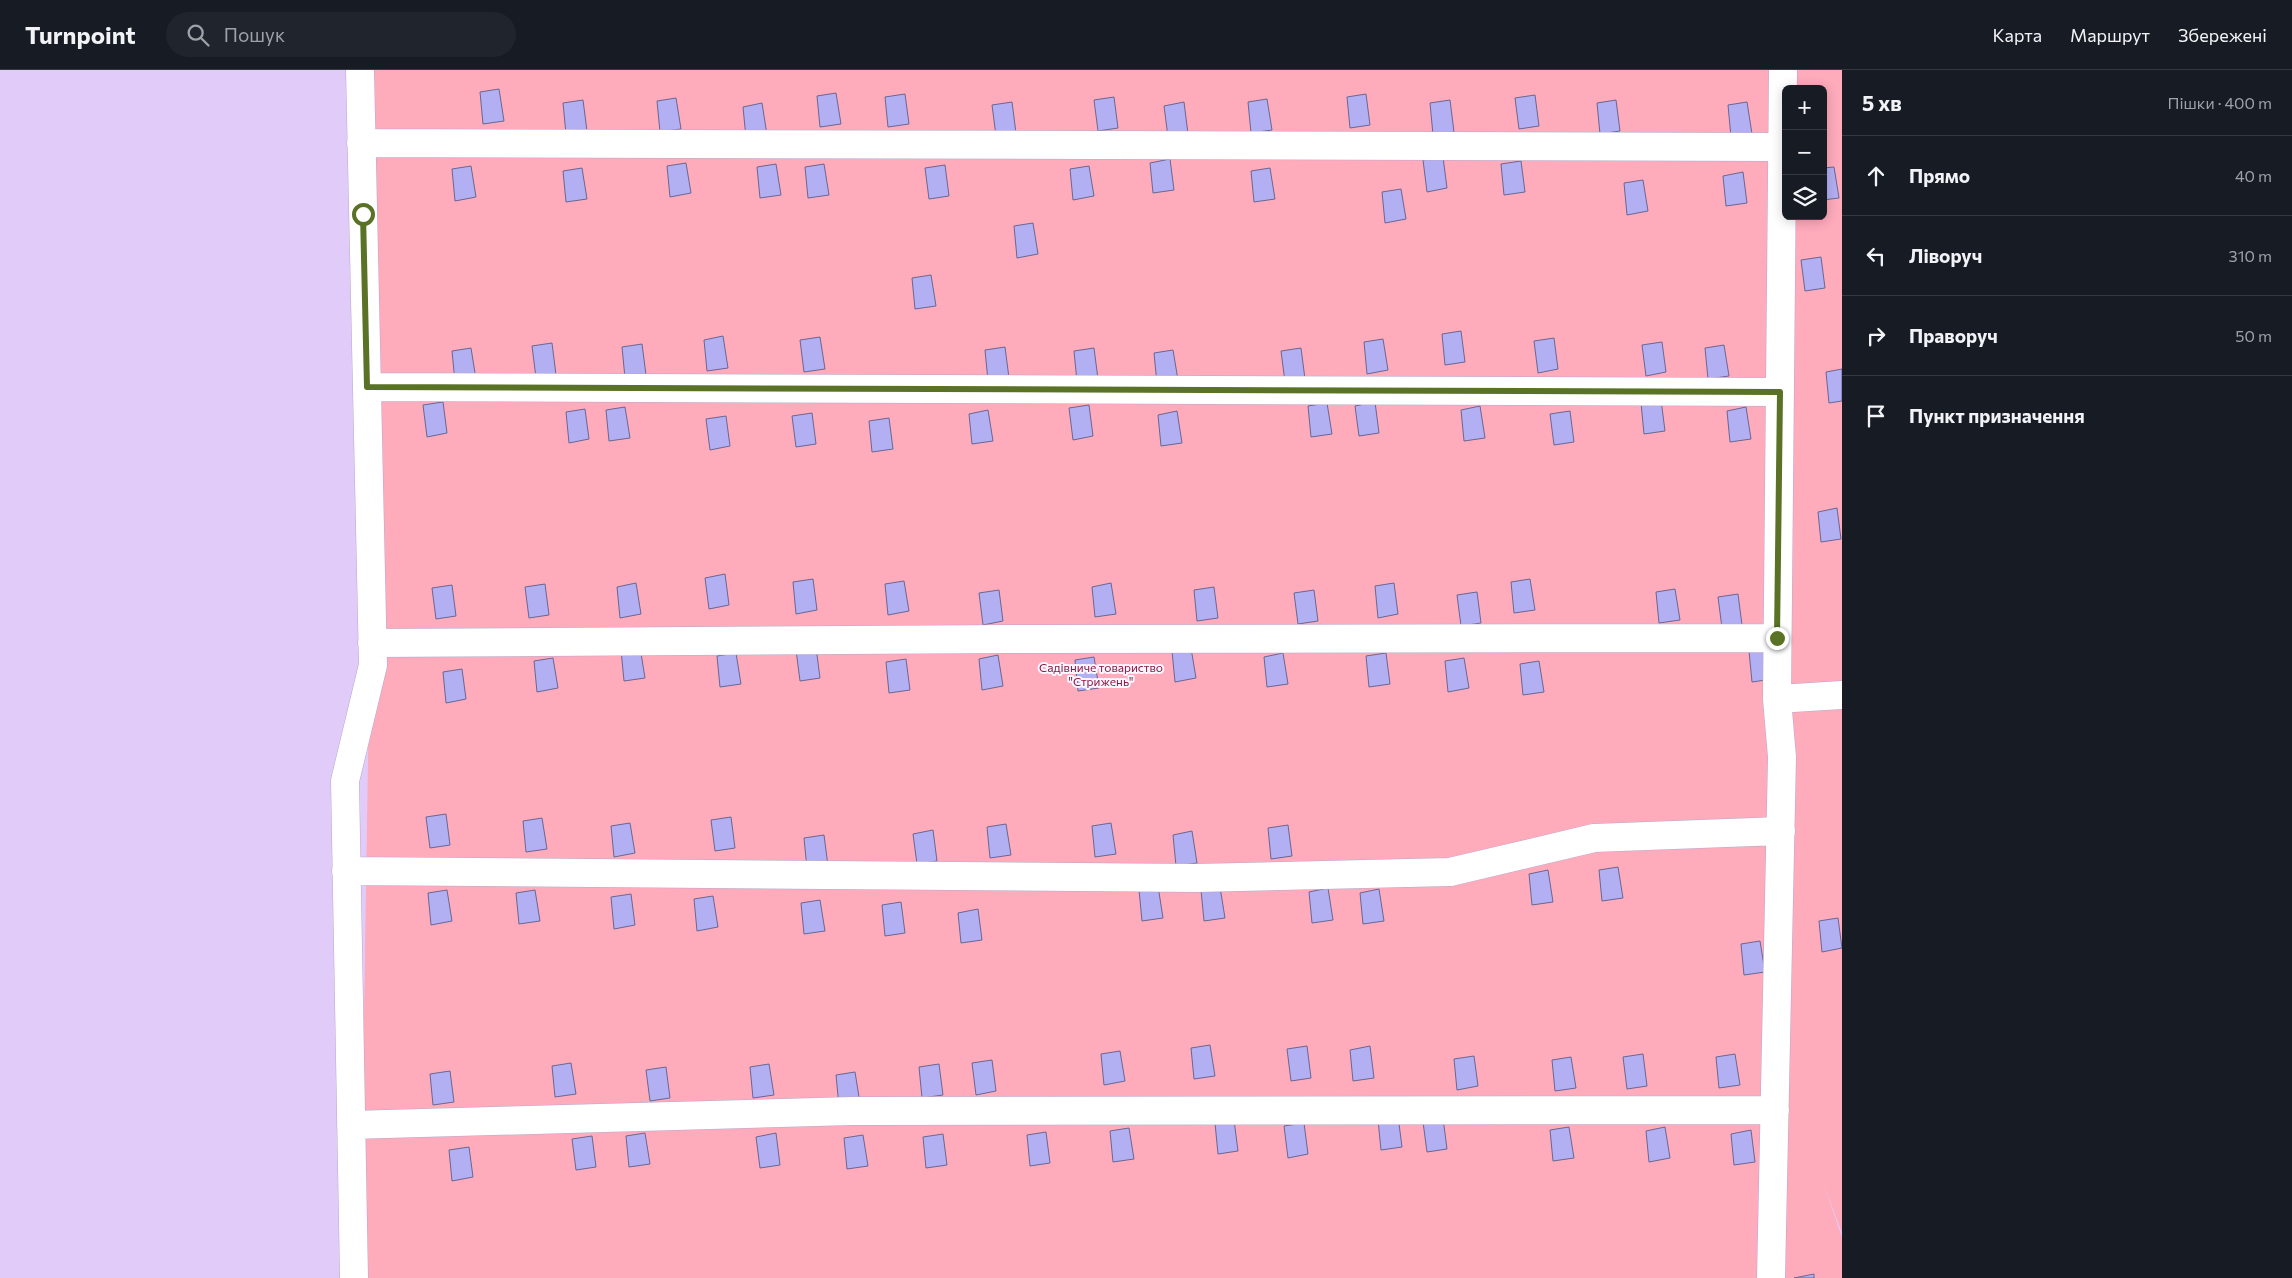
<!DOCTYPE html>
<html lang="uk">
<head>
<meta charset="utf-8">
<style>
  body { margin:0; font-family:Commissioner,sans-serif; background:#20242c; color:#f1f3f6 }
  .controls { position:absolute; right:15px; top:15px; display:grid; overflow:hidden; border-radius:8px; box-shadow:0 2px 12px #0003 }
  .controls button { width:45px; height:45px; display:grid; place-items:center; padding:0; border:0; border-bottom:1px solid #363941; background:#171b24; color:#f1f3f6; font:25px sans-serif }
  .stop { position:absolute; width:15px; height:15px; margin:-11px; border:4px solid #597225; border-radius:50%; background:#fff }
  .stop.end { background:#597225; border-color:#fff; box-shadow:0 1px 5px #0008 }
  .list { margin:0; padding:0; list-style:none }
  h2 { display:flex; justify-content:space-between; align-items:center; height:65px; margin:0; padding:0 20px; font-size:21px }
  h2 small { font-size:16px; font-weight:400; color:#9ea1a6 }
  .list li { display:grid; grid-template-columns:32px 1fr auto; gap:15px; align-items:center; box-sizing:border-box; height:80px; padding:0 20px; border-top:1px solid #363941 }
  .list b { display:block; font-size:19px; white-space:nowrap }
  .list em { font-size:16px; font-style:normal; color:#9ea1a6 }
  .icon { flex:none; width:28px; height:28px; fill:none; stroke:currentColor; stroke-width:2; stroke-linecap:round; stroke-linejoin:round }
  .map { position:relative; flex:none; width:1842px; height:1208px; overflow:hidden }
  header { display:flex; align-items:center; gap:30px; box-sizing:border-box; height:70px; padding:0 25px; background:#171b24; border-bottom:1px solid #363941 }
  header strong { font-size:24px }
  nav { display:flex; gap:28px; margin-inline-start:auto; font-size:18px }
  .search { width:350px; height:45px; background:#20242c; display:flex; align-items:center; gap:12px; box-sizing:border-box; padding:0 18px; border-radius:28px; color:#9ea1a6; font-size:19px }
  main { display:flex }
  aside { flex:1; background:#171b24 }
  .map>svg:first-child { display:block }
  .green { fill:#feabbc; fill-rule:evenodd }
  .building { fill:#b2aff2; stroke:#696791 }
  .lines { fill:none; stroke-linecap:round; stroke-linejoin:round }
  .minor-casing { stroke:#baa6d1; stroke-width:29 }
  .minor { stroke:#fff; stroke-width:28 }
  .route { stroke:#597225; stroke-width:6 }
  .labels { text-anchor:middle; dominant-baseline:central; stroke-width:4; stroke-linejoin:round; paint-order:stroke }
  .park-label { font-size:12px; fill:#8b1841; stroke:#faf6ff }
</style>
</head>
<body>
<header>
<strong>Turnpoint</strong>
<div class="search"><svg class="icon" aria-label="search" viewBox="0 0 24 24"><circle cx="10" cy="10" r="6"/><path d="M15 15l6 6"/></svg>Пошук</div>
<nav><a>Карта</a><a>Маршрут</a><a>Збережені</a></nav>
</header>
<main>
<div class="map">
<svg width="1842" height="1208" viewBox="0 0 1842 1208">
  <rect width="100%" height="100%" fill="#e1ccf9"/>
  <path class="green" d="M361,0H1842V1163L1823,1113L1842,1167V1208H360L371,494ZM1786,19H1823V146H1786Z"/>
  <path class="building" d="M499,19L504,51L483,54L480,22Z
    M836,23L841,54L820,57L817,26Z
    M905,24L909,54L888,57L885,27Z
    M1366,24L1370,55L1350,58L1347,27Z
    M1535,25L1539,56L1519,59L1515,28Z
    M1114,27L1118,58L1098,61L1094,30Z
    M676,28L681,59L660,62L657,31Z
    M1267,29L1272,60L1251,63L1248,32Z
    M583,30L587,61L566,64L563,33Z
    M1450,30L1454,62L1433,65L1430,33Z
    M1616,30L1620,61L1600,64L1597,33Z
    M1012,32L1016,63L996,66L992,35Z
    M1184,32L1188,64L1168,67L1164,36Z
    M1747,32L1752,64L1731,67L1728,35Z
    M762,33L767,65L746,68L743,37Z
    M1443,87L1447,118L1427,122L1423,90Z
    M1170,89L1174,120L1153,123L1150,93Z
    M1521,91L1525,122L1504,125L1501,94Z
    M686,93L691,123L670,127L667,96Z
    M776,94L781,125L760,128L757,97Z
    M824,94L829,125L808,128L805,97Z
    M945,95L949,126L929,129L925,98Z
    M471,96L476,127L455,131L452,99Z
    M1089,96L1094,126L1073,130L1070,99Z
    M1834,97L1839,128L1823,130V98Z
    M582,98L587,129L566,132L563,101Z
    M1270,98L1275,129L1254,132L1251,101Z
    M1743,102L1747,133L1726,136L1723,106Z
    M1643,110L1648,141L1627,145L1624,113Z
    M1401,119L1406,149L1385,153L1382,122Z
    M1033,153L1038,184L1017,188L1014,156Z
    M1821,187L1825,218L1805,221L1801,190Z
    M931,205L936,236L915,239L912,208Z
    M1461,261L1465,292L1445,295L1442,264Z
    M723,266L728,298L707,301L704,270Z
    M820,267L825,299L804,302L800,270Z
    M1554,268L1558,299L1538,303L1534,271Z
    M1383,269L1388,300L1367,304L1364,272Z
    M1662,272L1666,302L1646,306L1642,275Z
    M552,273L556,305L536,308L532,276Z
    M642,274L646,305L625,308L622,277Z
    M1724,275L1729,306L1708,309L1705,278Z
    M1005,277L1009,308L988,311L985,280Z
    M471,278L476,309L455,312L452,281Z
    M1094,278L1098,309L1077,312L1074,281Z
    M1301,278L1305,309L1285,312L1281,281Z
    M1173,280L1178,310L1157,314L1154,283Z
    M1842,299V331L1829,333L1826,302Z
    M1661,330L1665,361L1644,364L1641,333Z
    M443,332L447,363L427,367L423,335Z
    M1375,332L1379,363L1359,366L1355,336Z
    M1327,333L1332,364L1311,367L1308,336Z
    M1089,335L1093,366L1073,370L1069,338Z
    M1480,336L1485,368L1464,371L1461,340Z
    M625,337L630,368L609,371L606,340Z
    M1746,337L1751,369L1730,372L1727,341Z
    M585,339L589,369L569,373L566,342Z
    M988,340L993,371L972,374L969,344Z
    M1177,341L1182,373L1161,376L1158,345Z
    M1570,341L1574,372L1554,375L1550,344Z
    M812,343L816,374L796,377L792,346Z
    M726,346L730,376L710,380L706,349Z
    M889,348L893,379L872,382L869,351Z
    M1837,438L1841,469L1821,472L1818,442Z
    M725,504L729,535L709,539L705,508Z
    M813,509L817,540L796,544L793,512Z
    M1530,509L1535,540L1514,543L1511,512Z
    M904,511L909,541L888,545L885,514Z
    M636,513L641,544L620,548L617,517Z
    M1111,513L1116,544L1095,547L1092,517Z
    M1394,513L1398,544L1378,548L1375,516Z
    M545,514L549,545L529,548L525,517Z
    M452,515L456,546L436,549L432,518Z
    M1214,517L1218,548L1197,551L1194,520Z
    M1675,519L1680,550L1659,553L1656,522Z
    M999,520L1003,551L983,555L979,523Z
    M1314,520L1318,551L1298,554L1294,523Z
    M1477,522L1481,553L1461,556L1457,525Z
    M1738,524L1742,555L1722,558L1718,527Z
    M640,577L645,608L624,611L621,580Z
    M816,577L820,608L800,611L796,580Z
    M1191,578L1196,608L1175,612L1172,581Z
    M1768,578L1773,609L1752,612L1749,581Z
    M736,583L741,614L720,617L717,586Z
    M1283,583L1288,614L1267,617L1264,587Z
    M1386,583L1390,614L1369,617L1366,586Z
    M998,585L1003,616L982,620L979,589Z
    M1094,587L1099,618L1078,621L1075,590Z
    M553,588L558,618L537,622L534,591Z
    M1464,588L1469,618L1448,622L1445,591Z
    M906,589L910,620L889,623L886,592Z
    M1539,591L1544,622L1523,625L1520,594Z
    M462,599L466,629L446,633L443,602Z
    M446,744L450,775L430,778L426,747Z
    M731,747L735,778L715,781L711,750Z
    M542,748L547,779L526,782L523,751Z
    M630,753L635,783L614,787L611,756Z
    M1111,753L1116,784L1095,787L1092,756Z
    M1006,754L1011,785L990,788L987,757Z
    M1288,755L1292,786L1271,789L1268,758Z
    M933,760L937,791L917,794L913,764Z
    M1192,761L1197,793L1176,796L1173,765Z
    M824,765L828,796L807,799L804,768Z
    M1618,797L1623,828L1602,831L1599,800Z
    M1548,800L1553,832L1532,835L1529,804Z
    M1158,816L1163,848L1142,851L1139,820Z
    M1220,817L1225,848L1204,851L1201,820Z
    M1328,818L1333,850L1312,853L1309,822Z
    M1379,819L1384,851L1363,854L1360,823Z
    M447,820L452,851L431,855L428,823Z
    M535,820L540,851L519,854L516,823Z
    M631,824L635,855L614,859L611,827Z
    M713,826L718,857L697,861L694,829Z
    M820,830L825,861L804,864L801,833Z
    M901,832L905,863L885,866L882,835Z
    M978,839L982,870L961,873L958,843Z
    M1838,848L1842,878L1822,882L1819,851Z
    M1760,871L1765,902L1744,905L1741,874Z
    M1210,975L1215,1006L1194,1009L1191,978Z
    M1307,976L1311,1008L1291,1011L1287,979Z
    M1370,976L1374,1008L1353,1011L1350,980Z
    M1120,981L1125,1011L1104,1015L1101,984Z
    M1643,984L1647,1016L1627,1019L1623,987Z
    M1735,984L1740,1015L1719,1018L1716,987Z
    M1474,986L1478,1016L1457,1020L1454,989Z
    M1571,987L1576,1018L1555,1021L1552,990Z
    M992,990L996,1021L976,1025L972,993Z
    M571,993L576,1024L555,1027L552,996Z
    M769,994L774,1025L753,1028L750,997Z
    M939,994L943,1025L922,1028L919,997Z
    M666,997L670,1028L650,1031L646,1000Z
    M450,1001L454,1032L433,1035L430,1004Z
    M855,1002L860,1033L839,1036L836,1005Z
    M1398,1046L1402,1077L1381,1080L1378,1050Z
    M1443,1048L1447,1079L1427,1082L1423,1052Z
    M1234,1050L1238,1081L1218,1084L1215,1053Z
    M1304,1053L1308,1084L1288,1088L1284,1056Z
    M1569,1057L1574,1088L1553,1091L1550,1060Z
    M1665,1057L1670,1088L1649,1092L1646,1061Z
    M1129,1058L1134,1089L1113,1092L1110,1061Z
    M1751,1060L1755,1092L1734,1095L1731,1064Z
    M1046,1062L1050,1093L1030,1096L1027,1065Z
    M645,1063L650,1094L629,1097L626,1066Z
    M776,1063L780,1095L760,1098L756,1067Z
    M943,1064L947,1095L926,1098L923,1067Z
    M863,1065L868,1096L847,1099L844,1068Z
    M592,1066L596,1097L576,1100L572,1069Z
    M469,1077L473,1107L452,1111L449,1080Z
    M1814,1204V1208H1794Z"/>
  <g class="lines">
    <defs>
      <path id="minor" d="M361,73L1782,77
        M367,317L1780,322
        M372,573L1009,569L1777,568
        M1777,629L1842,625
        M346,801L1196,808L1450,802L1594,768L1781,761
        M351,1055L853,1041L1775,1040
        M354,1208L345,711L373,595L360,0
        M1771,1208L1782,687L1777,629L1783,0"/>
    </defs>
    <use href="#minor" class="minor-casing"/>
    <use href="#minor" class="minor"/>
  </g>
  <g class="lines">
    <path class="route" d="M363,144L367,317L1780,322L1777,568"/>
  </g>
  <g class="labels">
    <g class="park-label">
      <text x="1101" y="597">Садівниче товариство<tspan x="1101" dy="14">"Стрижень"</tspan></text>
    </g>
  </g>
</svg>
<div class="controls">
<button>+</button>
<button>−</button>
<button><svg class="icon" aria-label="layers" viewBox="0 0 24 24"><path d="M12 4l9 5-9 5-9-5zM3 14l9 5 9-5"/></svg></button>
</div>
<div class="stop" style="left:363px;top:144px"></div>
<div class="stop end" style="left:1777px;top:568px"></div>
</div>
<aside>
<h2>5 хв<small>Пішки · 400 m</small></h2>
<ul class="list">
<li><svg class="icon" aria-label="ahead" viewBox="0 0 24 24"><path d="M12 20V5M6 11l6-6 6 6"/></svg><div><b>Прямо</b></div><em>40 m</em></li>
<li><svg class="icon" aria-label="left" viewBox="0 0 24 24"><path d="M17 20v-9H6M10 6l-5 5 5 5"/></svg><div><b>Ліворуч</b></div><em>310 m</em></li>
<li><svg class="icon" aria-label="right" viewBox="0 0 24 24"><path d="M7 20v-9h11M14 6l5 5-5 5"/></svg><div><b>Праворуч</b></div><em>50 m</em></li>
<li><svg class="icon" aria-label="arrive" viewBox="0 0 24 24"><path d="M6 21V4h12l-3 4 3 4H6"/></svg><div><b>Пункт призначення</b></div></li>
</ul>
</aside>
</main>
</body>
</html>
